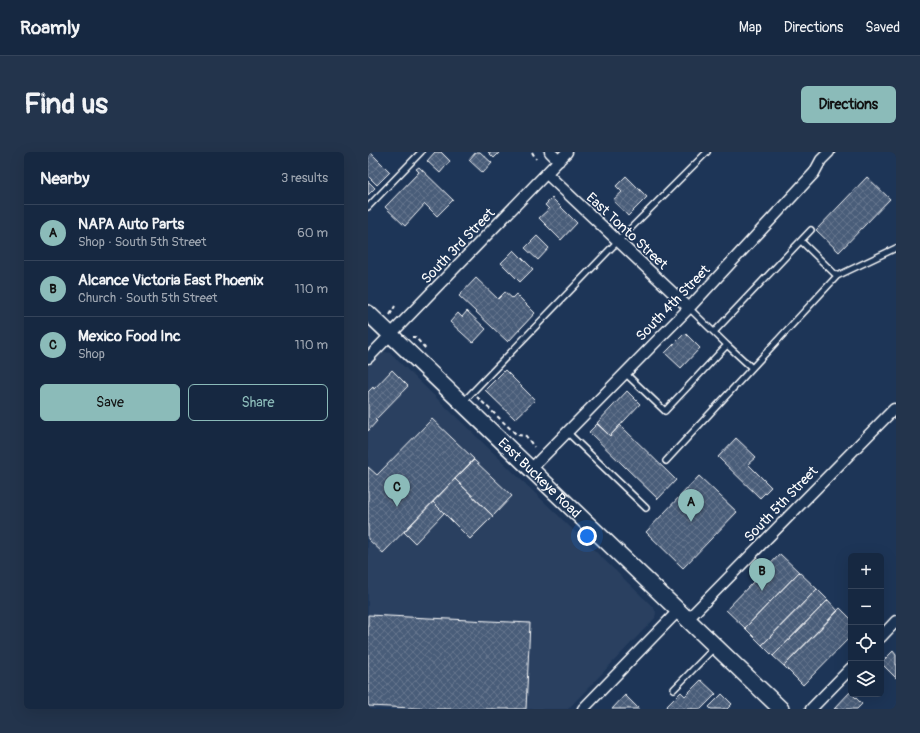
<!DOCTYPE html>
<html lang="en">
<head>
<meta charset="utf-8">
<style>
  body { margin:0; font-family:Pangolin,sans-serif; background:#23344c; color:#f1f3f6 }
  .controls { position:absolute; right:12px; bottom:12px; display:grid; overflow:hidden; border-radius:6px; box-shadow:0 4px 16px #0002 }
  .controls button { width:36px; height:36px; display:grid; place-items:center; padding:0; border:0; border-bottom:1px solid #35445a; background:#162841; color:#f1f3f6; font:20px sans-serif }
  .you { position:absolute; left:219px; top:384px; width:14px; height:14px; margin:-10px; border:3px solid #fff; border-radius:50%; background:#1a73e8; box-shadow:0 0 0 6px #1a73e833 }
  .badge { display:grid; place-items:center; width:26px; height:26px; border-radius:50%; background:#8bbbb9; color:#111; font-size:13px; font-weight:700 }
  .pin { position:absolute; translate:-50% -33px; filter:drop-shadow(0 1px 2px #0008) }
  .pin::after { content:''; position:absolute; top:21px; width:14px; height:12px; background:inherit; clip-path:polygon(0 0,100% 0,50% 100%) }
  .list { margin:0; padding:0; list-style:none }
  h2 { display:flex; justify-content:space-between; align-items:center; height:52px; margin:0; padding:0 16px; font-size:17px }
  h2 small { font-size:13px; font-weight:400; color:#9ea6b1 }
  .list li { display:grid; grid-template-columns:26px 1fr auto; gap:12px; align-items:center; box-sizing:border-box; height:56px; padding:0 16px; border-top:1px solid #35445a }
  .list b { display:block; font-size:15px; white-space:nowrap }
  .list p { margin:0; font-size:13px; white-space:nowrap; color:#9ea6b1 }
  .list em { font-size:13px; font-style:normal; color:#9ea6b1 }
  .actions { display:flex; gap:8px; padding:12px 16px }
  .actions a { flex:1; padding:9px 0; border:1px solid #8bbbb9; border-radius:6px; text-align:center; font-size:14px; color:#8bbbb9 }
  .actions .main { background:#8bbbb9; color:#111 }
  .icon { flex:none; width:22px; height:22px; fill:none; stroke:currentColor; stroke-width:2; stroke-linecap:round; stroke-linejoin:round }
  .map { position:relative; flex:none; width:528px; height:557px; overflow:hidden; border-radius:6px }
  header { display:flex; align-items:center; gap:24px; box-sizing:border-box; height:56px; padding:0 20px; background:#162841; border-bottom:1px solid #35445a }
  header strong { font-size:19px }
  nav { display:flex; gap:22px; margin-inline-start:auto; font-size:14px }
  .intro { display:flex; align-items:center; justify-content:space-between; box-sizing:border-box; height:96px; padding:0 24px }
  h1 { margin:0; font-size:28px }
  .button { padding:10px 18px; border-radius:6px; background:#8bbbb9; color:#111; font-size:14px; font-weight:700 }
  main { display:flex; gap:24px; padding:0 24px }
  aside { flex:1; background:#162841; border-radius:6px; box-shadow:0 4px 16px #0002 }
  .map>svg:first-child { display:block }
  .built { fill:#2a4161 }
  .building { fill:url(#building-cross-hatch); stroke:#fff }
  .lines { fill:none; stroke-linecap:round; stroke-linejoin:round }
  .lane-casing { stroke:#fff; stroke-width:8 }
  .street-casing { stroke:#fff; stroke-width:13 }
  .secondary-casing { stroke:#fff; stroke-width:18 }
  .path { stroke:#fff; stroke-width:2; stroke-dasharray:4 3; stroke-linecap:butt }
  .lane { stroke:#1d3557; stroke-width:5 }
  .street { stroke:#1d3557; stroke-width:10 }
  .secondary { stroke:#1d3557; stroke-width:15 }
  .labels { text-anchor:middle; dominant-baseline:central; stroke-width:3.5; stroke-linejoin:round; paint-order:stroke }
  .street-label { font-size:14px; fill:#fff; stroke:#1d3557 }
</style>
</head>
<body>
<header>
<strong>Roamly</strong>
<nav><a>Map</a><a>Directions</a><a>Saved</a></nav>
</header>
<div class="intro"><h1>Find us</h1><a class="button">Directions</a></div>
<main>
<aside>
<h2>Nearby<small>3 results</small></h2>
<ul class="list">
<li><span class="badge">A</span><div><b>NAPA Auto Parts</b><p>Shop · South 5th Street</p></div><em>60 m</em></li>
<li><span class="badge">B</span><div><b>Alcance Victoria East Phoenix</b><p>Church · South 5th Street</p></div><em>110 m</em></li>
<li><span class="badge">C</span><div><b>Mexico Food Inc</b><p>Shop</p></div><em>110 m</em></li>
</ul>
<div class="actions"><a class="main">Save</a><a>Share</a></div>
</aside>
<div class="map">
<svg width="528" height="557" viewBox="0 0 528 557">
  <defs>
    <pattern id="building-cross-hatch" width="8" height="8" patternUnits="userSpaceOnUse"><rect width="8" height="8" fill="#4a5d79"/><path d="M0 0l8 8M0 8l8-8" fill="none" stroke="#65758d"/></pattern>
  </defs>
  <rect width="100%" height="100%" fill="#1d3557"/>
  <filter id="ink" filterUnits="userSpaceOnUse"><feTurbulence type="fractalNoise" baseFrequency=".025" numOctaves="2"/><feDisplacementMap in="SourceGraphic" scale="8" xChannelSelector="R" yChannelSelector="G"/><feConvolveMatrix kernelMatrix="1 2 1 2 8 2 1 2 1" color-interpolation-filters="sRGB"/></filter>
  <g filter="url(#ink)">
    <path class="built" d="M17,200L22,201L285,455L288,460L287,466L200,557H0V213L10,203Z"/>
    <path class="building" d="M0,0H2L22,20L9,33L0,24Z
      M67,0H73L82,9L72,21L59,9Z
      M108,0H112L124,11L115,21L101,8Z
      M120,0H132L126,6Z
      M51,15L85,48L69,64L57,52L37,74L17,55L51,20L48,17Z
      M258,24L279,45L260,64L245,48L254,40L248,34Z
      M499,25L522,47L471,100L448,78Z
      M0,29L7,36L0,43Z
      M184,46L209,71L193,88L171,66L181,57L177,53Z
      M169,84L181,96L170,108L157,96Z
      M146,98L165,117L152,130L133,111Z
      M108,126L130,147L137,140L144,146L148,142L167,161L140,190L91,144Z
      M99,159L118,177L105,191L82,170L90,161L94,165Z
      M317,181L332,196L313,216L297,201Z
      M24,218L40,234L7,268L9,269L0,279V240L5,235L6,237Z
      M137,218L167,248L147,267L117,238Z
      M259,239L272,252L242,284L229,271Z
      M64,267L106,307L15,401L0,387V315L9,323Z
      M229,272L242,284L252,273L308,328L290,347L221,280Z
      M368,286L388,305L380,312L403,335L392,346L350,305Z
      M106,308L144,344L125,364L87,327Z
      M331,324L369,360L315,416L278,380Z
      M87,327L125,364L102,387L65,350Z
      M65,350L76,361L47,391L36,380Z
      M412,402L431,420L377,476L358,458Z
      M431,420L449,437L394,493L377,476Z
      M449,437L460,448L405,504L394,493Z
      M460,448L470,459L416,514L405,504Z
      M472,456L483,467V484L435,533L416,514Z
      M0,463L162,471L158,557H67L0,554Z
      M525,499L528,503V526L513,511Z
      M333,528L348,542L333,557H296L313,540L317,544Z
      M482,540L494,552L489,557H466Z
      M354,542L364,552L359,557H343L341,555Z
      M257,543L271,557H244Z"/>
    <g class="lines">
      <defs>
        <path id="lane" d="M0,55L53,0
          M433,89L469,124
          M346,180L443,78
          M359,193L384,216
          M257,221L297,259L359,193L321,156
          M95,250L250,89L339,0
          M199,280L278,356
          M298,309L469,124L528,96
          M306,537L346,496"/>
        <path id="street" d="M182,0L191,9
          M179,22L321,156
          M0,206L199,0
          M163,317L321,156L446,21L453,8L461,0
          M320,467L526,257L528,259
          M513,485L528,469
          M215,557L311,458
          M443,557L483,516"/>
        <g id="secondary">
          <path id="s1" d="M0,161L413,557"/>
        </g>
      </defs>
      <use href="#lane" class="lane-casing"/>
      <use href="#street" class="street-casing"/>
      <use href="#secondary" class="secondary-casing"/>
      <path class="path" d="M164,0L168,7
        M22,163L27,154
        M44,185H47L58,197
        M109,245L149,283L158,284L166,295"/>
      <use href="#lane" class="lane"/>
      <use href="#street" class="street"/>
      <use href="#secondary" class="secondary"/>
    </g>
  </g>
  <g class="labels">
    <g class="street-label">
      <text transform="translate(259 79) rotate(43)">East Tonto Street</text>
      <text transform="translate(90 94) rotate(-46)">South 3rd Street</text>
      <text transform="translate(305 151) rotate(-46)">South 4th Street</text>
      <text stroke="none"><textPath href="#s1" startOffset="238">East Buckeye Road</textPath></text>
      <text transform="translate(413 352) rotate(-46)">South 5th Street</text>
    </g>
  </g>
</svg>
<div class="controls">
<button>+</button>
<button>−</button>
<button><svg class="icon" aria-label="locate" viewBox="0 0 24 24"><circle cx="12" cy="12" r="6"/><path d="M12 2v4M12 18v4M2 12h4M18 12h4"/></svg></button>
<button><svg class="icon" aria-label="layers" viewBox="0 0 24 24"><path d="M12 4l9 5-9 5-9-5zM3 14l9 5 9-5"/></svg></button>
</div>
<div class="you"></div>
<div class="pin badge" style="left:323px;top:370px">A</div>
<div class="pin badge" style="left:394px;top:439px">B</div>
<div class="pin badge" style="left:29px;top:355px">C</div>
</div>
</main>
</body>
</html>
